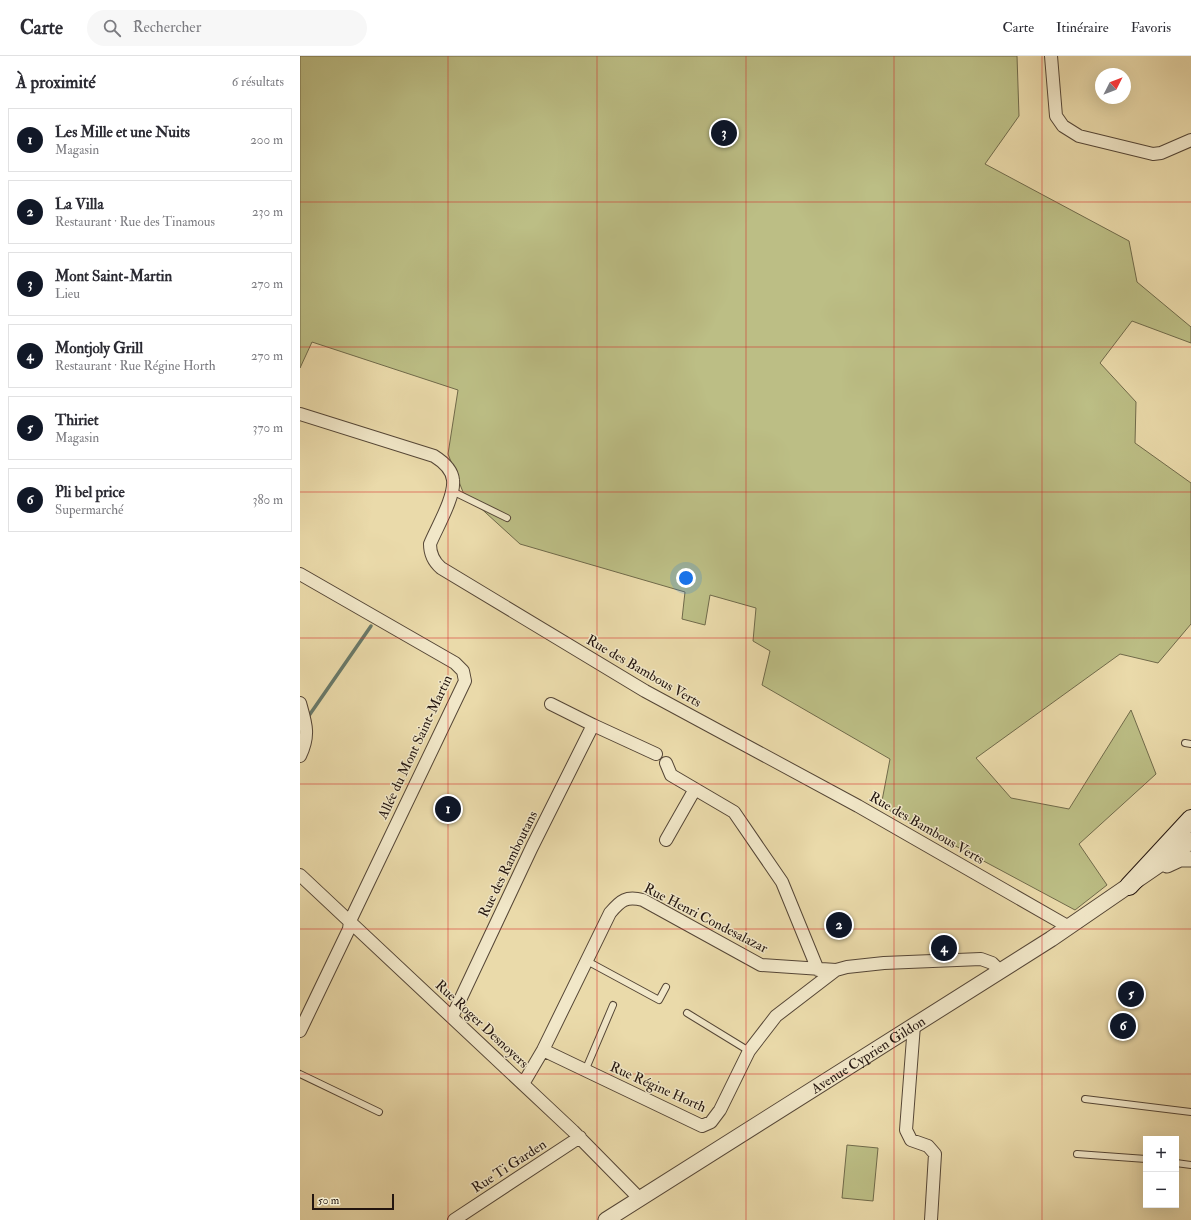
<!DOCTYPE html>
<html lang="fr">
<head>
<meta charset="utf-8">
<style>
  body { margin:0; font-family:"IM FELL Double Pica",serif; background:#f7f7f7; color:#2b2b33 }
  .controls { position:absolute; right:12px; bottom:12px; display:grid; overflow:hidden; border-radius:0px; box-shadow:0 4px 16px #0002 }
  .controls button { width:36px; height:36px; display:grid; place-items:center; padding:0; border:0; border-bottom:1px solid #e1e1e2; background:#fff; color:#2b2b33; font:20px sans-serif }
  .compass { position:absolute; left:795px; top:12px; width:36px; height:36px; border-radius:50%; background:#fff; box-shadow:0 4px 16px #0002; rotate:48deg }
  .scale { position:absolute; left:12px; bottom:10px; width:82px; box-sizing:border-box; padding-left:4px; border:2px solid #23150f; border-top:0; font-size:11px; line-height:14px; white-space:nowrap; color:#23150f; -webkit-text-stroke:3px #f1e7c8; paint-order:stroke }
  .you { position:absolute; left:386px; top:522px; width:14px; height:14px; margin:-10px; border:3px solid #fff; border-radius:50%; background:#1a73e8; box-shadow:0 0 0 6px #1a73e833 }
  .badge { display:grid; place-items:center; width:26px; height:26px; border-radius:50%; background:#111827; color:#fff; font-size:13px; font-weight:700 }
  .pin { position:absolute; translate:-50% -50%; border:2px solid #fff; box-shadow:0 1px 4px #0006 }
  .list { margin:0; padding:0; list-style:none }
  h2 { display:flex; justify-content:space-between; align-items:center; height:52px; margin:0; padding:0 16px; font-size:17px }
  h2 small { font-size:13px; font-weight:400; color:#7c7c81 }
  .list li { display:grid; grid-template-columns:26px 1fr auto; gap:12px; align-items:center; box-sizing:border-box; height:64px; margin:0 8px 8px; padding:0 8px; border:1px solid #e1e1e2; border-radius:0px }
  .list b { display:block; font-size:15px; white-space:nowrap }
  .list p { margin:0; font-size:13px; white-space:nowrap; color:#7c7c81 }
  .list em { font-size:13px; font-style:normal; color:#7c7c81 }
  .icon { flex:none; width:22px; height:22px; fill:none; stroke:currentColor; stroke-width:2; stroke-linecap:round; stroke-linejoin:round }
  .map { position:relative; flex:none; width:891px; height:1164px; overflow:hidden }
  header { display:flex; align-items:center; gap:24px; box-sizing:border-box; height:56px; padding:0 20px; background:#fff; border-bottom:1px solid #e1e1e2 }
  header strong { font-size:19px }
  nav { display:flex; gap:22px; margin-inline-start:auto; font-size:14px }
  .search { width:280px; height:36px; background:#f7f7f7; display:flex; align-items:center; gap:10px; box-sizing:border-box; padding:0 14px; border-radius:22px; color:#7c7c81; font-size:15px }
  main { display:flex }
  aside { flex:1; background:#fff }
  .map>svg:first-child { display:block }
  .green { fill:#bcbe85; stroke:#706a4a }
  .lines { fill:none; stroke-linecap:round; stroke-linejoin:round }
  .stream { stroke:#697969; stroke-width:3.5 }
  .service-casing { stroke:#554636; stroke-width:8 }
  .minor-casing { stroke:#554636; stroke-width:14 }
  .tertiary-casing { stroke:#554636; stroke-width:17 }
  .secondary-casing { stroke:#23150f; stroke-width:20 }
  .service { stroke:#f1e7c8; stroke-width:6 }
  .minor { stroke:#f1e7c8; stroke-width:12 }
  .tertiary { stroke:#f1e7c8; stroke-width:15 }
  .secondary { stroke:#f1e7c8; stroke-width:18 }
  .grid { fill:none; stroke:#d62828; stroke-width:1; stroke-opacity:0.55 }
  .labels { text-anchor:middle; dominant-baseline:central; stroke-width:3; stroke-linejoin:round; paint-order:stroke }
  .street-label { font-size:14px; fill:#23150f; stroke:#f1e7c8 }
</style>
</head>
<body>
<header>
<strong>Carte</strong>
<div class="search"><svg class="icon" aria-label="search" viewBox="0 0 24 24"><circle cx="10" cy="10" r="6"/><path d="M15 15l6 6"/></svg>Rechercher</div>
<nav><a>Carte</a><a>Itinéraire</a><a>Favoris</a></nav>
</header>
<main>
<aside>
<h2>À proximité<small>6 résultats</small></h2>
<ul class="list">
<li><span class="badge">1</span><div><b>Les Mille et une Nuits</b><p>Magasin</p></div><em>200 m</em></li>
<li><span class="badge">2</span><div><b>La Villa</b><p>Restaurant · Rue des Tinamous</p></div><em>230 m</em></li>
<li><span class="badge">3</span><div><b>Mont Saint-Martin</b><p>Lieu</p></div><em>270 m</em></li>
<li><span class="badge">4</span><div><b>Montjoly Grill</b><p>Restaurant · Rue Régine Horth</p></div><em>270 m</em></li>
<li><span class="badge">5</span><div><b>Thiriet</b><p>Magasin</p></div><em>370 m</em></li>
<li><span class="badge">6</span><div><b>Pli bel price</b><p>Supermarché</p></div><em>380 m</em></li>
</ul>
</aside>
<div class="map">
<svg width="891" height="1164" viewBox="0 0 891 1164">
  <rect width="100%" height="100%" fill="#eadaaa"/>
  <filter id="stains"><feTurbulence type="fractalNoise" baseFrequency=".005" numOctaves="4"/><feColorMatrix values="0 0 0 0 .2 0 0 0 0 .09 0 0 0 0 .02 0 0 0 .5 -.17"/></filter>
  <radialGradient id="worn" r=".72"><stop offset=".6" stop-color="#630" stop-opacity="0"/><stop offset="1" stop-color="#630" stop-opacity=".3"/></radialGradient>
  <path class="green" d="M0,0H717L719,60L685,108L829,185L837,226L891,271V287L832,265L800,307L836,346L835,387L891,427V568L858,607L820,598L676,702L711,742L769,753L831,654L856,718L779,788L807,829L775,854L581,750L590,703L462,629L470,595L453,585L456,552L410,539L405,569L382,563L385,536L220,488L163,436L148,398L158,334L12,286L0,312Z
    M547,1089L578,1092L573,1145L542,1142Z"/>
  <g class="lines">
    <path class="stream" d="M8,661L71,570"/>
    <defs>
      <path id="service" d="M152,435L207,462
        M885,687L891,688
        M287,905L359,944L366,931
        M387,957L449,995
        M285,1015L313,949
        M0,1018L79,1056
        M785,1043L891,1056
        M777,1098L846,1103
        M876,1107L891,1109"/>
      <path id="minor" d="M751,0L756,60L763,70L779,80L853,98L861,97L891,84
        M0,358L134,400C142,405 152,413 153,424C155,441 137,471 130,488C130,498 133,505 141,512L345,635L558,750L769,871
        M0,518L155,607L163,615L165,625L50,865L49,873L0,975
        M0,647C6,668 10,679 0,700
        M251,648L293,669
        M366,707L371,719L434,756L482,826L518,914
        M366,784L395,733
        M0,819L273,1075L340,1143
        M152,961L232,791L293,669L356,698
        M614,969L606,1074L611,1084L628,1090L635,1098L631,1164
        M243,994L402,1070L411,1066L420,1054L449,995L476,960L536,914L547,911L584,907L681,903L692,907L699,914
        M223,1028L243,994L310,857C321,844 326,840 343,844L461,909L536,914
        M154,1164L280,1081"/>
      <g id="tertiary">
        <path d="M867,809L880,803H891"/>
        <path id="s1" d="M306,1164L751,883L882,793L891,784"/>
      </g>
      <path id="secondary" d="M829,830L891,763"/>
    </defs>
    <use href="#service" class="service-casing"/>
    <use href="#minor" class="minor-casing"/>
    <use href="#tertiary" class="tertiary-casing"/>
    <use href="#secondary" class="secondary-casing"/>
    <use href="#service" class="service"/>
    <use href="#minor" class="minor"/>
    <use href="#tertiary" class="tertiary"/>
    <use href="#secondary" class="secondary"/>
  </g>
  <path class="grid" d="M148,0V1164M297,0V1164M446,0V1164M594,0V1164M742,0V1164M0,146H891M0,291H891M0,436H891M0,582H891M0,728H891M0,873H891M0,1018H891"/>
  <g class="labels">
    <g class="street-label">
      <text transform="translate(344 615) rotate(30)">Rue des Bambous Verts</text>
      <text transform="translate(115 691) rotate(-65)">Allée du Mont Saint-Martin</text>
      <text transform="translate(627 772) rotate(30)">Rue des Bambous Verts</text>
      <text transform="translate(208 808) rotate(-64)">Rue des Ramboutans</text>
      <text transform="translate(406 862) rotate(27)">Rue Henri Condesalazar</text>
      <text transform="translate(182 968) rotate(43)">Rue Roger Desnoyers</text>
      <text stroke="none"><textPath href="#s1" startOffset="310">Avenue Cyprien Gildon</textPath></text>
      <text transform="translate(358 1031) rotate(24)">Rue Régine Horth</text>
      <text transform="translate(209 1110) rotate(-33)">Rue Ti Garden</text>
    </g>
  </g>
  <rect width="100%" height="100%" filter="url(#stains)"/>
  <rect width="100%" height="100%" fill="url(#worn)"/>
</svg>
<div class="controls">
<button>+</button>
<button>−</button>
</div>
<svg class="compass" viewBox="-18 -18 36 36"><path d="M0-13l5 13h-10z" fill="#e53935"/><path d="M0 13l5-13h-10z" fill="#7c7c81"/></svg>
<div class="scale">50 m</div>
<div class="you"></div>
<div class="pin badge" style="left:148px;top:753px">1</div>
<div class="pin badge" style="left:539px;top:869px">2</div>
<div class="pin badge" style="left:424px;top:77px">3</div>
<div class="pin badge" style="left:644px;top:892px">4</div>
<div class="pin badge" style="left:831px;top:938px">5</div>
<div class="pin badge" style="left:823px;top:970px">6</div>
</div>
</main>
</body>
</html>
